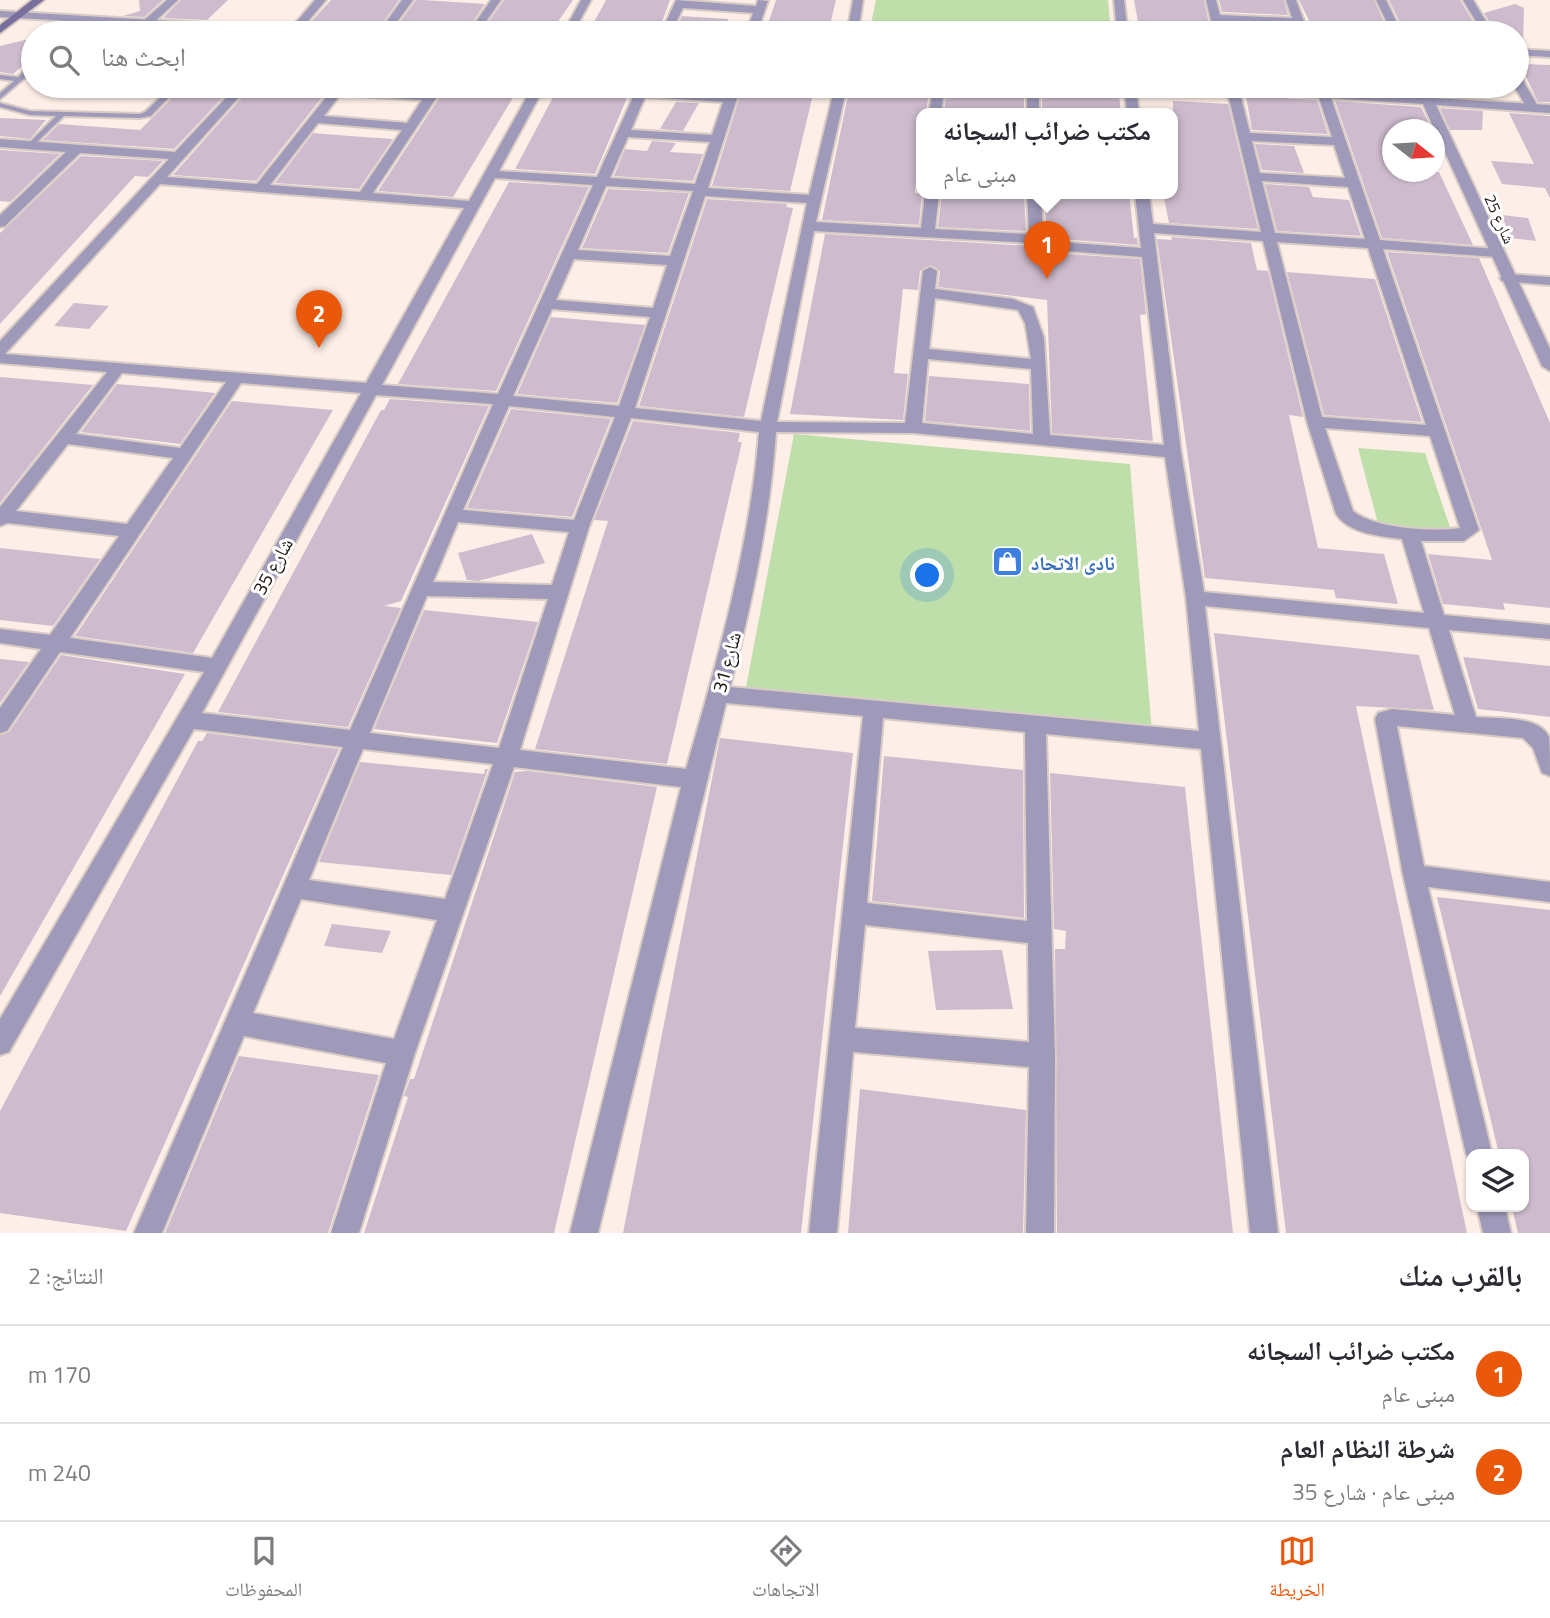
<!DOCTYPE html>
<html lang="ar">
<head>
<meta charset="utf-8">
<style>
  body { margin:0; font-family:"Titillium Web","Noto Naskh Arabic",sans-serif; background:#f2f2f3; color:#2b2b33; direction:rtl }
  .controls { position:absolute; right:21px; bottom:21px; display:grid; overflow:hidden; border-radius:14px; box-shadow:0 2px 5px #0004 }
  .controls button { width:63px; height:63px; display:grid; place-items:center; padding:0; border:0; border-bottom:2px solid #e1e1e2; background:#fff; color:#2b2b33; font:35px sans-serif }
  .compass { position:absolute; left:1382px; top:119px; width:63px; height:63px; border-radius:50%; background:#fff; box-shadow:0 2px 5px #0004; rotate:107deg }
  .you { position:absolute; left:928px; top:576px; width:24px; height:24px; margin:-18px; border:5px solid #fff; border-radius:50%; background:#1a73e8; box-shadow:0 0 0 10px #1a73e833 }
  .badge { display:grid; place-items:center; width:46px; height:46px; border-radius:50%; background:#ea580c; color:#fff; font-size:23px; font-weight:700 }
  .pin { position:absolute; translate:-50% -58px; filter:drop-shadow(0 2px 4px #0008) }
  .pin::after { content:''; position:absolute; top:37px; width:24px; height:21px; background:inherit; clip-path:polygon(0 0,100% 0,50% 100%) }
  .popup { position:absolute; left:916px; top:108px; width:262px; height:91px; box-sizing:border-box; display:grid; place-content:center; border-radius:14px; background:#fff; filter:drop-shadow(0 2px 5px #0005); font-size:23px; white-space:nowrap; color:#7c7c81 }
  .popup b { font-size:26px; color:#2b2b33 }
  .popup::after { content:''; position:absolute; left:50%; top:100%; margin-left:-14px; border:14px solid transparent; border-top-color:#fff }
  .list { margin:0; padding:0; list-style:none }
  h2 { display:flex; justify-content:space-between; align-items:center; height:91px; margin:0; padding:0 28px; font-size:30px }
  h2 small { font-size:23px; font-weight:400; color:#7c7c81 }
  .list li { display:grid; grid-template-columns:46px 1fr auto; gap:21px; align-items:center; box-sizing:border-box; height:98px; padding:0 28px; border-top:2px solid #e1e1e2 }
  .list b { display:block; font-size:26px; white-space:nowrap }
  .list p { margin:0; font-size:23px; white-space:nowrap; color:#7c7c81 }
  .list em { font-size:23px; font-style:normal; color:#7c7c81 }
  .icon { flex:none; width:38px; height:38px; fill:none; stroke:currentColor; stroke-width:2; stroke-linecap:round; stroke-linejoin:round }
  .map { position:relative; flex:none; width:1550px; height:1233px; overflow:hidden; direction:ltr }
  .search { position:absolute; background:#fff; box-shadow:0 2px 5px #0004; left:21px; right:21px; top:21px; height:77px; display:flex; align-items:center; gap:18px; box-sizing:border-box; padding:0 24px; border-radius:38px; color:#7c7c81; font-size:26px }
  .sheet { height:287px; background:#fff }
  nav { display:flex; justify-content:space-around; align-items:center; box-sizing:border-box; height:98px; border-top:2px solid #e1e1e2; background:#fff; font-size:19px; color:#7c7c81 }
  nav a { display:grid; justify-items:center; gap:4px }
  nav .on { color:#ea580c }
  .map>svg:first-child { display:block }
  .green { fill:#bfdfaa }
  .building { fill:#cebcce }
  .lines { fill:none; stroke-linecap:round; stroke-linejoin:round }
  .service-casing { stroke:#d9ccc5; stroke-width:4 }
  .minor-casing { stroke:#d9ccc5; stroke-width:4 }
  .tertiary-casing { stroke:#d9ccc5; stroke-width:4 }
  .secondary-casing { stroke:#d9ccc5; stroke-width:4 }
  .service { fill:#9f9aba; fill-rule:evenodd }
  .minor { fill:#9f9aba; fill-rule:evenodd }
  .tertiary { fill:#9f9aba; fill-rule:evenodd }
  .secondary { fill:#786f9d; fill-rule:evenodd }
  .labels { text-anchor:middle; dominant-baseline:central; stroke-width:6; stroke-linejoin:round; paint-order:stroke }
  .far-street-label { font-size:16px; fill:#1f1712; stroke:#fff }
  .shop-label { font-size:19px; font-weight:bold; fill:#366cbe; stroke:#fff; text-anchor:start }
  .street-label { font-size:19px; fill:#1f1712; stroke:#fff }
</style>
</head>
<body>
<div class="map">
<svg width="1550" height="1233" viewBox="0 0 1550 1233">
  <rect width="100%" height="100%" fill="#fdefe7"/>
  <path class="green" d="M876,0H1108L1111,33H869Z
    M794,434L1130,464L1152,733L746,687Z
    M1358,448L1425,453L1451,530L1378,524Z"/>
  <path class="building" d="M139,0H163L144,17L123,16L140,11Z
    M181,0H228L207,20L163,18Z
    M331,0H399L376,32L307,26Z
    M416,0H423L485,4L465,33H392Z
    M504,0H573L550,33H481Z
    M606,0H670L658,33H588Z
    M776,0H836L828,33H765Z
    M1134,0H1204L1211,33H1140Z
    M1219,0H1284L1288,15L1222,12Z
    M1299,0H1374L1389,33H1315Z
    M1389,0H1460L1480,33H1405Z
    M1515,4L1524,8L1523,47H1517V33H1496L1484,13Z
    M682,16L728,19V33H674Z
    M86,25L145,28L141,33H80L79,27Z
    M33,38V57L13,74L0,72V46Z
    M1517,58H1522V64L1550,65V102H1538Z
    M252,86H331L256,181L173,175Z
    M447,86H520L453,197L378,191Z
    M559,86H632L595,174L515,169Z
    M743,86H815L790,191L712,186Z
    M850,86H930L926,113H921L915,193H922L919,225L822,220Z
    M947,86L1024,88V113H944Z
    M1330,86H1412L1416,94L1331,89Z
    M1430,86H1484L1483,98L1434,95Z
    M1042,90L1119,95L1121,113H1042Z
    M177,93L226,94L174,149L43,140L59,124L140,130Z
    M1246,96L1317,100L1328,134L1252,130Z
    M1173,101L1228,104L1258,229L1169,223L1163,193H1173Z
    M1335,101L1421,107L1432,130H1392V172H1439L1473,245L1382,238Z
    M676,102L699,103L683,131L660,129Z
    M1440,108L1483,111L1482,130H1450Z
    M1509,113L1550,116V198L1545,188L1502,184L1491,161L1534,164Z
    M0,118L46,120L30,139L0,136Z
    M313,133L350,136L393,139L359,189L275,183Z
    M652,141L676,143L670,152L703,154L693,181L614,176L625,149L647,151Z
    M1255,144L1294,146L1304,173L1262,170Z
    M0,150L60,154L10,202L0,201Z
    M81,156L163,161L148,177L135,176L0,324V233Z
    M509,182L589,187L496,391L398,384Z
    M1265,184L1309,187L1313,197L1349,200L1361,236L1277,231Z
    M608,189L689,193L668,253L582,248Z
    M942,193H1024L1026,231L938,227Z
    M1044,193H1129L1134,238H1137L1138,245L1047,238Z
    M707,199L787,204L786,207L793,208L744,417L639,406Z
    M1502,215L1528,218L1536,241L1510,238Z
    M825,234L1032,246L1053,253L1140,259L1146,314L1140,315L1153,441L1052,433L1047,300L938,287L940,271L931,265L920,271L918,290L903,289L894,373L908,374L903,420L790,414Z
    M1171,237L1251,243L1257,270L1268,271L1303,417L1289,415L1318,548L1384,554L1398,604L1336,598L1334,590L1205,578L1157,239L1172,240Z
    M1387,252L1479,258L1550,423V608L1503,603L1505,610L1443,604L1428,554L1492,560Z
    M1287,272L1375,279L1422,422L1324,415Z
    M74,303L109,306L89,329L54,326Z
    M551,317L645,325L617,403L517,394Z
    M929,376L1029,384L1030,431L925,421Z
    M0,377L93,385L0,503Z
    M117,384L165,388L215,393L180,444L81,432Z
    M390,399L489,406L401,601L384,606L401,608L348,727L218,712L381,410H384Z
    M232,401L333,410L193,653L75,636Z
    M511,409L611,419L572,517L467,508Z
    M633,421L740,433L738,442H742L667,764L535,749L608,521L594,520Z
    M532,534L545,563L478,581L467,580L458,553Z
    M0,548L46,553L100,559L53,626L0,620Z
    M424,610L538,622L497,743L374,729Z
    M1214,633L1419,655L1434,710L1356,706L1467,1233H1286Z
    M61,655L185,674L0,996V735L9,732Z
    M1463,657L1550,666V717L1478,709Z
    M0,659L29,662L0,703Z
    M207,733L339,749L126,1231L0,1213V1111L198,741H202Z
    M720,738L853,753L801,1233H623Z
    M884,756L1023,770L1024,918L872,901Z
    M360,762L484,774L485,769H488L451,875L319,862Z
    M528,771L657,787L554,1233H364L408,1097L404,1096L410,1079H414L515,772Z
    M1050,773L1185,787L1233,1233H1057L1055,949H1065L1066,931L1054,929Z
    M1437,897L1550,910V1233H1518L1512,1207H1524V1154H1499Z
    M332,924L391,931L382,953L324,946Z
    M1002,950L1013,1009L936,1010L928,951Z
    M239,1056L379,1075L328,1233H165Z
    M860,1089L1026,1110L1023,1233H848Z"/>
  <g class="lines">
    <defs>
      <path id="service" d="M154,22L161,24L151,33H144Z
        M30,65H33V71L0,99V93L14,81L0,79V75L18,77Z
        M172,86L239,88L243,90L239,92L176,90L151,116L140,118L64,116L32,147H29V143L56,116L30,115L0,107V103L30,111L140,114L145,112Z"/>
      <path id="minor" d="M167,0H178L151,25H143V21Z
        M315,0H326L298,33H287Z
        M402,0H413L389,33H378Z
        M491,0H501L478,33H468Z
        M581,0H591L573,33H563Z
        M676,0L756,6L758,0L768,1L757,33H746L753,13L683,8L671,33H661Z
        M853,0H863L858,33H847Z
        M1114,0H1124L1128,33H1117Z
        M1206,0H1216L1220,15L1292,18L1286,0H1296L1308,32L1297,33L1294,25L1222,22L1224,33H1214Z
        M1463,0H1473L1493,33H1483Z
        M1517,49L1550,51V57L1517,55Z
        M1517,76L1521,77L1539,108L1537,111L1527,108L1514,86Z
        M237,86H249L167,177L257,184L335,86L427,93L432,86H444L373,193L469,201L533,86H545L499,171L597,177L638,86H650L648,90L726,95L729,86H741L708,188L809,195L835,86H847L816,222L921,228L925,193H939L935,229L1029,234L1027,193H1041L1043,238L1046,241L1141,248L1135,193H1149L1153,224L1261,232L1226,86H1238L1250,133L1332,137L1315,86H1327L1380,240L1496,249L1503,253L1496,257L1383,249L1479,530L1464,541H1421L1444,615L1550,625V639L1449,630L1476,717C1496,719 1539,715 1549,737C1550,747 1550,765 1550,776L1542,773L1533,748L1523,738L1397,726L1424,866L1550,882V902L1428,887L1492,1154H1471V1164L1466,1154L1403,875L1375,719L1378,713L1392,709L1455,715L1429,628L1205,606L1278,1233H1250L1201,749L1046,734L1055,1056L1054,1233H1026L1029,1067L853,1052L837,1233H809L863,716L726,703L598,1233H570L681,787L514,767L415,1053L359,1233H331L386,1063L244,1036L162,1233H134L343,747L194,729L9,1052L0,1055V1019L204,672L60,652L7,731L0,733V708L41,649L0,643V629L50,635L119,536L8,523L0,526V507L107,372L0,363V341L169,159L80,153L5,226L0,227V215L66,152L0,147V139L175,152ZM340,95L422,100L407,123L324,116ZM645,97L723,102L712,135L631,130ZM318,123L402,130L360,192L270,185ZM628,137L710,142L695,184L610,178ZM1252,141L1334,145L1345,178L1260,173ZM495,178L593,185L498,394L382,385ZM1262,181L1348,187L1365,239L1275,233ZM160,184L464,208L366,383L5,354ZM606,186L693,191L670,256L578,250ZM705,196L807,203L761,421L635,408ZM814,231L1032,243L1053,250L1142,257L1164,445L1050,435L1044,338L1033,307L1013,299L935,289L937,271L930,267L923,271L905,423L777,422ZM1154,233L1263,241L1307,422L1336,514C1349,534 1380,536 1402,539L1424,613L1204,592L1181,452ZM1277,242L1368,248L1426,425L1322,417ZM574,259L667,265L653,308L556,300ZM935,298L1018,310L1025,323L1031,359L929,349ZM552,309L650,317L619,406L513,396ZM928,359L1031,369L1033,434L922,423ZM122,373L226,382L180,448L76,434ZM241,383L361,393L212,658L70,638ZM376,395L493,404L350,730L202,713ZM509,406L615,417L574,520L463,510ZM631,418L759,432C750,547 718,659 686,769L520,750L589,527ZM1325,428L1430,436L1460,528C1433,532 1375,529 1353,511ZM776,432L913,433L1165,457L1186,598L1199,731L730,687C752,604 770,518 776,432ZM68,444L173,458L127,524L16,511ZM458,522L569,532L552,585L433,582ZM427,596L548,599L499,748L370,733ZM883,718L1025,732L1027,921L867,903ZM363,749L493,764L445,899L309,880ZM301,899L437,920L394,1039L253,1013ZM865,925L1028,943L1029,1042L855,1028Z
        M933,86H945L941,113H929Z
        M1027,86H1039V113H1027Z
        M1124,86H1136L1139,113H1127Z
        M1507,274L1550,277V285L1502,281L1500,278Z
        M1477,1207H1505L1511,1233H1483Z"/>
      <path id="tertiary" d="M1376,0H1386L1402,33H1392Z
        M0,11L326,30L332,33H273L0,17Z
        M1190,86H1248L1420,97L1415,86H1427L1432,98L1550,105V113L1436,105L1550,349V371L1542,366L1423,104L1196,90Z"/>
      <path id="secondary" d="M32,0H44L0,33V25Z"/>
    </defs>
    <use href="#service" class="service-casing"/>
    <use href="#minor" class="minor-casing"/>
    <use href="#tertiary" class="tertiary-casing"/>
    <use href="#secondary" class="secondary-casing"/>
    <use href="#service" class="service"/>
    <use href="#minor" class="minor"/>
    <use href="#tertiary" class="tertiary"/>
    <use href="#secondary" class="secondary"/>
  </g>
  <defs>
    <symbol id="shop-square" viewBox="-11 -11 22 22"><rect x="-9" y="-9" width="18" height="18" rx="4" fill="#3f7fe0" stroke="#fff"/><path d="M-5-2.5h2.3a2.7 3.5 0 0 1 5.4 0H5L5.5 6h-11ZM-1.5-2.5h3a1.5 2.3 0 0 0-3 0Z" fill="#fff"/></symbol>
  </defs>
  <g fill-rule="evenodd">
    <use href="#shop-square" x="990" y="544" width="35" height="35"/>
  </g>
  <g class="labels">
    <g class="far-street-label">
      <text transform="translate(1500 219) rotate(66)">شارع 25</text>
    </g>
    <g class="shop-label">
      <text x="1031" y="562">نادى الاتحاد</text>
    </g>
    <g class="street-label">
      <text transform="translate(272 566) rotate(-61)">شارع 35</text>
      <text transform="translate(726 662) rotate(-75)">شارع 31</text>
    </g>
  </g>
</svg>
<div class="controls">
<button><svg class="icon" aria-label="layers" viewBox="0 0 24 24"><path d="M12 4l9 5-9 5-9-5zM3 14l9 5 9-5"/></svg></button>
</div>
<svg class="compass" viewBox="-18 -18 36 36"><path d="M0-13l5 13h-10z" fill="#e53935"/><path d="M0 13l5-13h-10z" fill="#7c7c81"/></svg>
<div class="you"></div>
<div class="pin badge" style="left:1047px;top:279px">1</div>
<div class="popup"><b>مكتب ضرائب السجانه</b>مبنى عام</div>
<div class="pin badge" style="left:319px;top:348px">2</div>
<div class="search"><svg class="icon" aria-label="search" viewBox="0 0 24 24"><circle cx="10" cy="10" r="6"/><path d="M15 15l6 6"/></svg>ابحث هنا</div>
</div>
<section class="sheet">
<h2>بالقرب منك<small>النتائج: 2</small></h2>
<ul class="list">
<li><span class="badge">1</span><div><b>مكتب ضرائب السجانه</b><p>مبنى عام</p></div><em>170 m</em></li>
<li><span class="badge">2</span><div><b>شرطة النظام العام</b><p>مبنى عام · شارع 35</p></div><em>240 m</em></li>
</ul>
</section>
<nav>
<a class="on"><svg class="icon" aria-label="map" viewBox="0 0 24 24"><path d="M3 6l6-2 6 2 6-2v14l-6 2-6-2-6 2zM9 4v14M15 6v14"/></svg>الخريطة</a>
<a><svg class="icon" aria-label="directions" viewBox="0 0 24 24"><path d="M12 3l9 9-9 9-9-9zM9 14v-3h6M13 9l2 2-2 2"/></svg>الاتجاهات</a>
<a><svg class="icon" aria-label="saved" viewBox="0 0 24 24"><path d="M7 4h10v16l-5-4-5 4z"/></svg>المحفوظات</a>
</nav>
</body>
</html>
